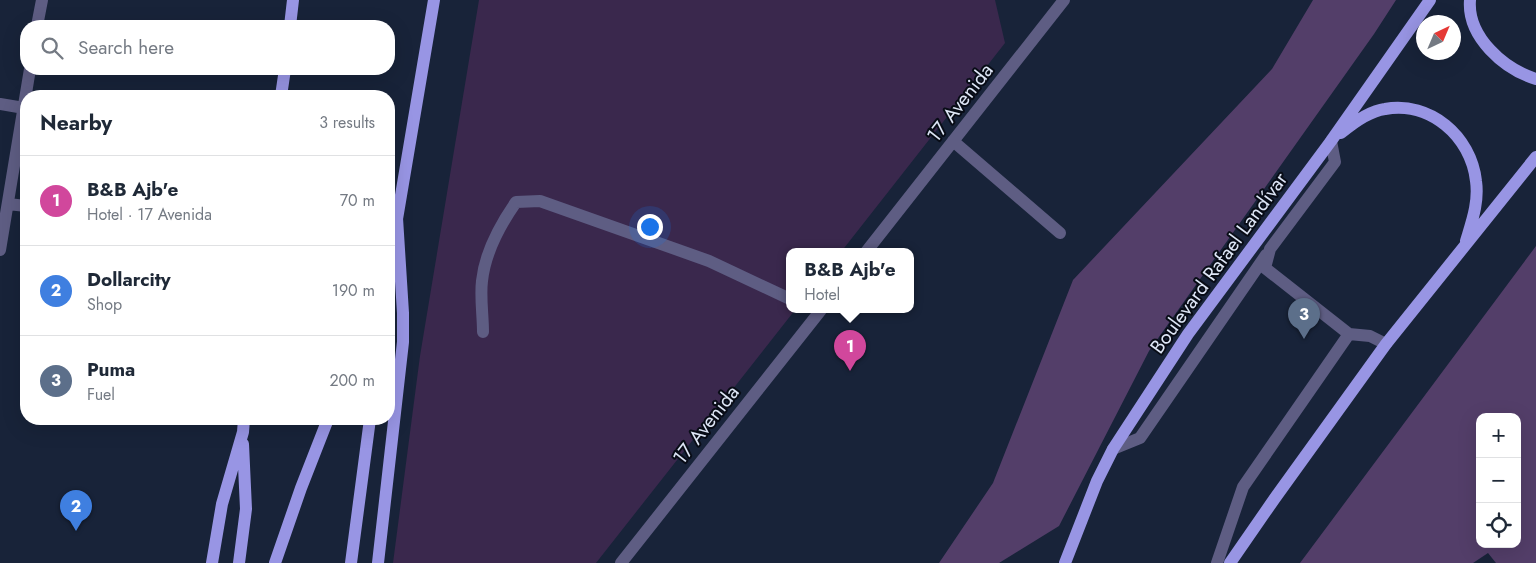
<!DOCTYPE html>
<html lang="en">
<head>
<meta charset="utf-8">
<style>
  body { margin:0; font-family:Jost,sans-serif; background:#f2f2f3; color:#1f2937 }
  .controls { position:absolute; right:15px; bottom:15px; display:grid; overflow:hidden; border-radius:10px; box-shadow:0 5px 20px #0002 }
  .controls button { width:45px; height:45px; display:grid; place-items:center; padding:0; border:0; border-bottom:1px solid #e0e1e3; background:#fff; color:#1f2937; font:25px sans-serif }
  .compass { position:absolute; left:1416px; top:15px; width:45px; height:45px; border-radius:50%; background:#fff; box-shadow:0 5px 20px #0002; rotate:44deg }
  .you { position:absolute; left:649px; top:226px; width:18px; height:18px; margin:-12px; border:4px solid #fff; border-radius:50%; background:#1a73e8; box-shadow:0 0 0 8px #1a73e833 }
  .badge { display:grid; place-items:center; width:32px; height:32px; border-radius:50%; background:#317665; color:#fff; font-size:16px; font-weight:700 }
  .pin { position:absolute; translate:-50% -41px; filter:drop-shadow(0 1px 2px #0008) }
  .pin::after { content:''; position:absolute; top:26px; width:18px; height:15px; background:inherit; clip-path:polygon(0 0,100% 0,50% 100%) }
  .popup { position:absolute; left:786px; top:248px; width:128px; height:65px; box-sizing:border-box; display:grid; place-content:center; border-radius:10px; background:#fff; filter:drop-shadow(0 1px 4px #0005); font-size:16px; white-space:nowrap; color:#747a83 }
  .popup b { font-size:19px; color:#1f2937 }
  .popup::after { content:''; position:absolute; left:50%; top:100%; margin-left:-10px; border:10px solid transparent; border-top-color:#fff }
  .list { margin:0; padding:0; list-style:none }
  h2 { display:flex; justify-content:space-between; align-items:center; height:65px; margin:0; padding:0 20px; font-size:21px }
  h2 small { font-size:16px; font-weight:400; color:#747a83 }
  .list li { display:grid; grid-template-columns:32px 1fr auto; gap:15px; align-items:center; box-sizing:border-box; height:90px; padding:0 20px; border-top:1px solid #e0e1e3 }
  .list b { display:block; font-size:19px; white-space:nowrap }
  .list p { margin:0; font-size:16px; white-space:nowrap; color:#747a83 }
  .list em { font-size:16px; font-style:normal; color:#747a83 }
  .icon { flex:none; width:28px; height:28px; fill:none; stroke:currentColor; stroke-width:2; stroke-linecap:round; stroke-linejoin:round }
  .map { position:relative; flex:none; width:1536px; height:563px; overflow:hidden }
  .search { position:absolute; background:#fff; box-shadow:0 5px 20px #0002; left:20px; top:20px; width:375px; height:55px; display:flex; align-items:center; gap:12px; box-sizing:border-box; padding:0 18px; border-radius:20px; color:#747a83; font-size:19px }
  .panel { position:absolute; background:#fff; box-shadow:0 5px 20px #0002; left:20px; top:90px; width:375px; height:335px; border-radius:20px }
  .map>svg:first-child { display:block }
  .green { fill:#3a284d }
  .forest { fill:#533e69; fill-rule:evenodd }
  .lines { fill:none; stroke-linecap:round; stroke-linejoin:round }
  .minor { stroke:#5e5d83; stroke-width:12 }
  .major { stroke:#9895e4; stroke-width:12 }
  .labels { text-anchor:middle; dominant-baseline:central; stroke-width:4; stroke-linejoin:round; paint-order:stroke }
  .street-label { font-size:20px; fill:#dee6f6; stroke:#080c16 }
</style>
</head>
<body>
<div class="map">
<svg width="1536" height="563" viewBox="0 0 1536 563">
  <rect width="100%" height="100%" fill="#182339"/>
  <path class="green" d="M479,0H995L1005,43L841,252H790V310H795L596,563H393L420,356Z"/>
  <path class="forest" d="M1313,0H1396L1374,34L1149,351L1059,526L999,563H939L993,483L1073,280L1272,69Z
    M1536,246V563H1496L1488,553L1473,563H1300ZM1480,417H1517V544H1480Z"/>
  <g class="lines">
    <path class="minor" d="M37,26L42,0
      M0,104L24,108
      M953,141L1060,233
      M1331,141L1335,162L1270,249L1265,268L1349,334L1370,336L1386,344
      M8,204L26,206
      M0,250L30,69
      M866,252L1064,0
      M483,332C483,315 480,297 482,281C485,252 500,225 516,202L540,201L709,261L790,299
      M1113,449L1140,438L1266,255
      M621,563L821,310
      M1217,563L1243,487L1349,334"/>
    <path class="major" d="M1470,0C1467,37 1504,69 1536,79
      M290,26L293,0
      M281,96L285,69
      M1341,133C1353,123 1369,111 1385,109C1430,101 1471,136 1476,181C1479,202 1472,221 1466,241
      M396,225L434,0
      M389,279L393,247
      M212,563L222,504L243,432L244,419
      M239,563L246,509L243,444
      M275,563L301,488L328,419
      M351,563L370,419
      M378,563L403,342V313L397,218
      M1065,563L1097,481L1113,449L1188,334L1331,141L1430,0
      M1230,563L1275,498L1386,344L1536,157"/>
  </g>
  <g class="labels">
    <g class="street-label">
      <text transform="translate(960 103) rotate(-52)">17 Avenida</text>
      <text transform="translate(1219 263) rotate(-54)">Boulevard Rafael Landívar</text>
      <text transform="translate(706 425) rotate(-52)">17 Avenida</text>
    </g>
  </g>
</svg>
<div class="controls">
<button>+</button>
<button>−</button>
<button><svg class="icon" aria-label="locate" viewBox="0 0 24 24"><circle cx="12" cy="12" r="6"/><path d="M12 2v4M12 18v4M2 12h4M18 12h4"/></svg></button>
</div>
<svg class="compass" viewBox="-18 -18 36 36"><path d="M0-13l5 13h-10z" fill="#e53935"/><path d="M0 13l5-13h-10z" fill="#747a83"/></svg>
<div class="you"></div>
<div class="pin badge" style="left:850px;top:371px;background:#d1479c">1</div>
<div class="popup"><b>B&amp;B Ajb'e</b>Hotel</div>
<div class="pin badge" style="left:76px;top:531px;background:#3f7fe0">2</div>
<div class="pin badge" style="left:1304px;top:339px;background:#5c6f8a">3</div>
<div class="search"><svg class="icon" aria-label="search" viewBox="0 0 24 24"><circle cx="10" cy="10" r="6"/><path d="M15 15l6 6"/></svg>Search here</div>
<section class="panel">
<h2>Nearby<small>3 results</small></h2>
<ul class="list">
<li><span class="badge" style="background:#d1479c">1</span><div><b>B&amp;B Ajb'e</b><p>Hotel · 17 Avenida</p></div><em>70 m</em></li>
<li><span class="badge" style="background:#3f7fe0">2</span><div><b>Dollarcity</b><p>Shop</p></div><em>190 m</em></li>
<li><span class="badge" style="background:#5c6f8a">3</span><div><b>Puma</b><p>Fuel</p></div><em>200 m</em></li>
</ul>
</section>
</div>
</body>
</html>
